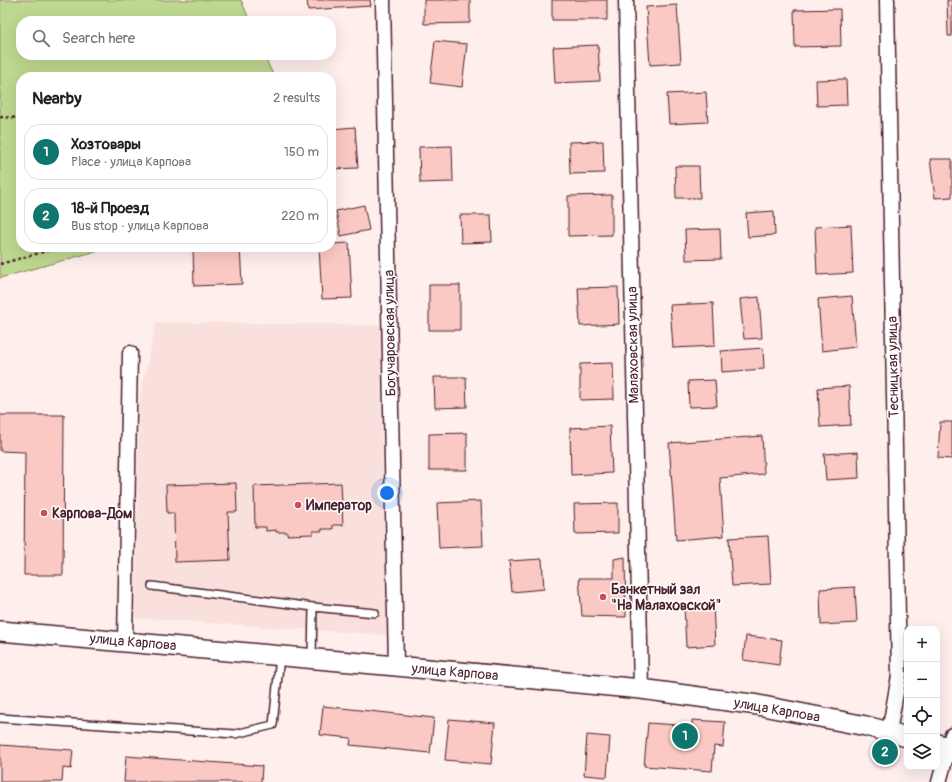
<!DOCTYPE html>
<html lang="en">
<head>
<meta charset="utf-8">
<style>
  body { margin:0; font-family:Pangolin,sans-serif; background:#f6f6f6; color:#202124 }
  .controls { position:absolute; right:12px; bottom:12px; display:grid; overflow:hidden; border-radius:8px; box-shadow:0 4px 16px #0002 }
  .controls button { width:36px; height:36px; display:grid; place-items:center; padding:0; border:0; border-bottom:1px solid #e0e0e0; background:#fff; color:#202124; font:20px sans-serif }
  .you { position:absolute; left:387px; top:493px; width:14px; height:14px; margin:-10px; border:3px solid #fff; border-radius:50%; background:#1a73e8; box-shadow:0 0 0 6px #1a73e833 }
  .badge { display:grid; place-items:center; width:26px; height:26px; border-radius:50%; background:#0f766e; color:#fff; font-size:13px; font-weight:700 }
  .pin { position:absolute; translate:-50% -50%; border:2px solid #fff; box-shadow:0 1px 4px #0006 }
  .list { margin:0; padding:0; list-style:none }
  h2 { display:flex; justify-content:space-between; align-items:center; height:52px; margin:0; padding:0 16px; font-size:17px }
  h2 small { font-size:13px; font-weight:400; color:#757577 }
  .list li { display:grid; grid-template-columns:26px 1fr auto; gap:12px; align-items:center; box-sizing:border-box; height:56px; margin:0 8px 8px; padding:0 8px; border:1px solid #e0e0e0; border-radius:16px }
  .list b { display:block; font-size:15px; white-space:nowrap }
  .list p { margin:0; font-size:13px; white-space:nowrap; color:#757577 }
  .list em { font-size:13px; font-style:normal; color:#757577 }
  .icon { flex:none; width:22px; height:22px; fill:none; stroke:currentColor; stroke-width:2; stroke-linecap:round; stroke-linejoin:round }
  .map { position:relative; flex:none; width:952px; height:782px; overflow:hidden }
  .search { position:absolute; background:#fff; box-shadow:0 4px 16px #0002; left:16px; top:16px; width:320px; height:44px; display:flex; align-items:center; gap:10px; box-sizing:border-box; padding:0 14px; border-radius:16px; color:#757577; font-size:15px }
  .panel { position:absolute; background:#fff; box-shadow:0 4px 16px #0002; left:16px; top:72px; width:320px; height:180px; border-radius:16px }
  .map>svg:first-child { display:block }
  .built { fill:#f9e0dc }
  .green { fill:#bed88f; stroke:#847c5d }
  .building { fill:#fac9c3; stroke:#4a1f2b }
  .lines { fill:none; stroke-linecap:round; stroke-linejoin:round }
  .lane-casing { stroke:#4a1f2b; stroke-width:10 }
  .street-casing { stroke:#4a1f2b; stroke-width:17 }
  .secondary-casing { stroke:#4a1f2b; stroke-width:22 }
  .path { stroke:#4a1f2b; stroke-width:2.5; stroke-dasharray:3 3; stroke-linecap:butt }
  .lane { stroke:#fff; stroke-width:7 }
  .street { stroke:#fff; stroke-width:14 }
  .secondary { stroke:#fff; stroke-width:19 }
  .poi-dot { fill:#d1495b; stroke:#fff; stroke-width:1.5 }
  .labels { text-anchor:middle; dominant-baseline:central; stroke-width:3; stroke-linejoin:round; paint-order:stroke }
  .street-label { font-size:14px; fill:#4a1f2b; stroke:#fff }
  .poi-label { font-size:14px; font-weight:bold; fill:#4a1f2b; stroke:#fff; text-anchor:start }
</style>
</head>
<body>
<div class="map">
<svg width="952" height="782" viewBox="0 0 952 782">
  <rect width="100%" height="100%" fill="#feefed"/>
  <filter id="ink" filterUnits="userSpaceOnUse"><feTurbulence type="fractalNoise" baseFrequency=".025" numOctaves="2"/><feDisplacementMap in="SourceGraphic" scale="8" xChannelSelector="R" yChannelSelector="G"/><feConvolveMatrix kernelMatrix="1 2 1 2 8 2 1 2 1" color-interpolation-filters="sRGB"/></filter>
  <g filter="url(#ink)">
    <path class="built" d="M156,322L381,325L382,464L387,635L135,618L139,402Z"/>
    <path class="green" d="M0,0H241L250,21H21V55H264L274,77H21V247H111L0,278Z"/>
    <path class="building" d="M307,0H370L371,6L308,10Z
      M424,0H470V23L424,24Z
      M552,0H607V20H552Z
      M947,0H952V36H948Z
      M677,5L681,63L650,65L646,7Z
      M840,9L841,46L795,47L794,10Z
      M435,41L467,44L462,87L430,83Z
      M598,45L600,81L555,83L553,47Z
      M846,79L847,105L817,106L816,80Z
      M706,92L708,122L669,124L667,94Z
      M355,127L358,168L331,169V129Z
      M603,141L604,173L570,174L569,142Z
      M452,146L453,182L420,183L419,147Z
      M930,159H952V197L935,198Z
      M675,166H699L700,198H676Z
      M612,195V235L568,236V196Z
      M364,205L369,230L341,236L336,211Z
      M774,211L775,235L748,237L746,213Z
      M460,215H491L492,242L461,243Z
      M851,225L853,273L817,275L815,227Z
      M720,229L721,259L686,260L685,230Z
      M349,243L352,298L322,299L319,247H331V244Z
      M240,247L242,284L194,286L193,248Z
      M429,285H460V330H429Z
      M618,287L619,324L580,326L578,288Z
      M852,296L856,347L822,351L818,299Z
      M759,297L762,338L744,339L740,299Z
      M713,303L715,346L673,348L670,305Z
      M763,348L764,369L722,372L721,351Z
      M613,363L614,399L580,400V364Z
      M434,377H466L467,407L435,408Z
      M715,380L717,406L689,407L688,381Z
      M849,386L851,425L820,427L818,388Z
      M0,415H64L63,575H24L25,452L0,451Z
      M940,422H952V459L938,458Z
      M610,426L612,473L571,475L570,428Z
      M467,433V470H429V434Z
      M762,436L764,474L720,478L724,536L676,540L669,443Z
      M858,452L859,478L826,480L824,454Z
      M236,483L237,512H228L230,560L175,562L174,513H167L166,485Z
      M341,483L343,525H333V529H322V531H313V534L287,535V532H276V530L266,531V527H255L254,486Z
      M481,501L483,546L439,548L437,503Z
      M618,503V533L575,534L574,504Z
      M768,536L771,584L732,586L729,538Z
      M625,557L626,617L582,616L579,578H614V559Z
      M542,559L544,589L512,592L509,561Z
      M855,587L857,623L821,625L820,589Z
      M713,603L715,645L686,647L684,605Z
      M746,636L782,640L779,665L743,660Z
      M323,706L434,718L430,753L350,745L351,738L320,735Z
      M449,719L495,723L491,764L445,760Z
      M692,720L725,722L723,747L714,746L712,771L644,766L648,723L692,726Z
      M587,735L610,737L607,777L584,775Z
      M0,745L73,750L71,769L63,768L62,782H0Z
      M126,756L262,766L261,782H124Z"/>
    <g class="lines">
      <defs>
        <path id="lane" d="M152,586L313,607L375,613
          M312,658L313,607
          M0,718L235,734L273,725L280,656"/>
        <path id="street" d="M383,0L396,666
          M626,0L641,689
          M887,0L899,676L889,732
          M125,642L130,353
          M939,782L952,735"/>
        <path id="secondary" d="M0,631L396,666L641,689L758,705L866,726L907,737
          M937,744L952,748"/>
      </defs>
      <use href="#lane" class="lane-casing"/>
      <use href="#street" class="street-casing"/>
      <use href="#secondary" class="secondary-casing"/>
      <path class="path" d="M0,117L21,118
        M0,264L61,247"/>
      <use href="#lane" class="lane"/>
      <use href="#street" class="street"/>
      <use href="#secondary" class="secondary"/>
    </g>
  </g>
  <g class="poi-dot">
    <circle cx="298" cy="505" r="4"/>
    <circle cx="44" cy="513" r="4"/>
    <circle cx="603" cy="597" r="4"/>
  </g>
  <g class="labels">
    <g class="street-label">
      <text transform="translate(390 333) rotate(-91)">Богучаровская улица</text>
      <text transform="translate(633 345) rotate(-91)">Малаховская улица</text>
      <text transform="translate(893 367) rotate(-91)">Тесницкая улица</text>
      <text transform="translate(133 642) rotate(5)">улица Карпова</text>
      <text transform="translate(455 672) rotate(5)">улица Карпова</text>
      <text transform="translate(777 710) rotate(10)">улица Карпова</text>
    </g>
    <g class="poi-label">
      <text x="306" y="505">Император</text>
      <text x="52" y="513">Карпова-Дом</text>
      <text x="611" y="589">Банкетный зал<tspan x="611" dy="16">"На Малаховской"</tspan></text>
    </g>
  </g>
</svg>
<div class="controls">
<button>+</button>
<button>−</button>
<button><svg class="icon" aria-label="locate" viewBox="0 0 24 24"><circle cx="12" cy="12" r="6"/><path d="M12 2v4M12 18v4M2 12h4M18 12h4"/></svg></button>
<button><svg class="icon" aria-label="layers" viewBox="0 0 24 24"><path d="M12 4l9 5-9 5-9-5zM3 14l9 5 9-5"/></svg></button>
</div>
<div class="you"></div>
<div class="pin badge" style="left:685px;top:736px">1</div>
<div class="pin badge" style="left:885px;top:752px">2</div>
<div class="search"><svg class="icon" aria-label="search" viewBox="0 0 24 24"><circle cx="10" cy="10" r="6"/><path d="M15 15l6 6"/></svg>Search here</div>
<section class="panel">
<h2>Nearby<small>2 results</small></h2>
<ul class="list">
<li><span class="badge">1</span><div><b>Хозтовары</b><p>Place · улица Карпова</p></div><em>150 m</em></li>
<li><span class="badge">2</span><div><b>18-й Проезд</b><p>Bus stop · улица Карпова</p></div><em>220 m</em></li>
</ul>
</section>
</div>
</body>
</html>
